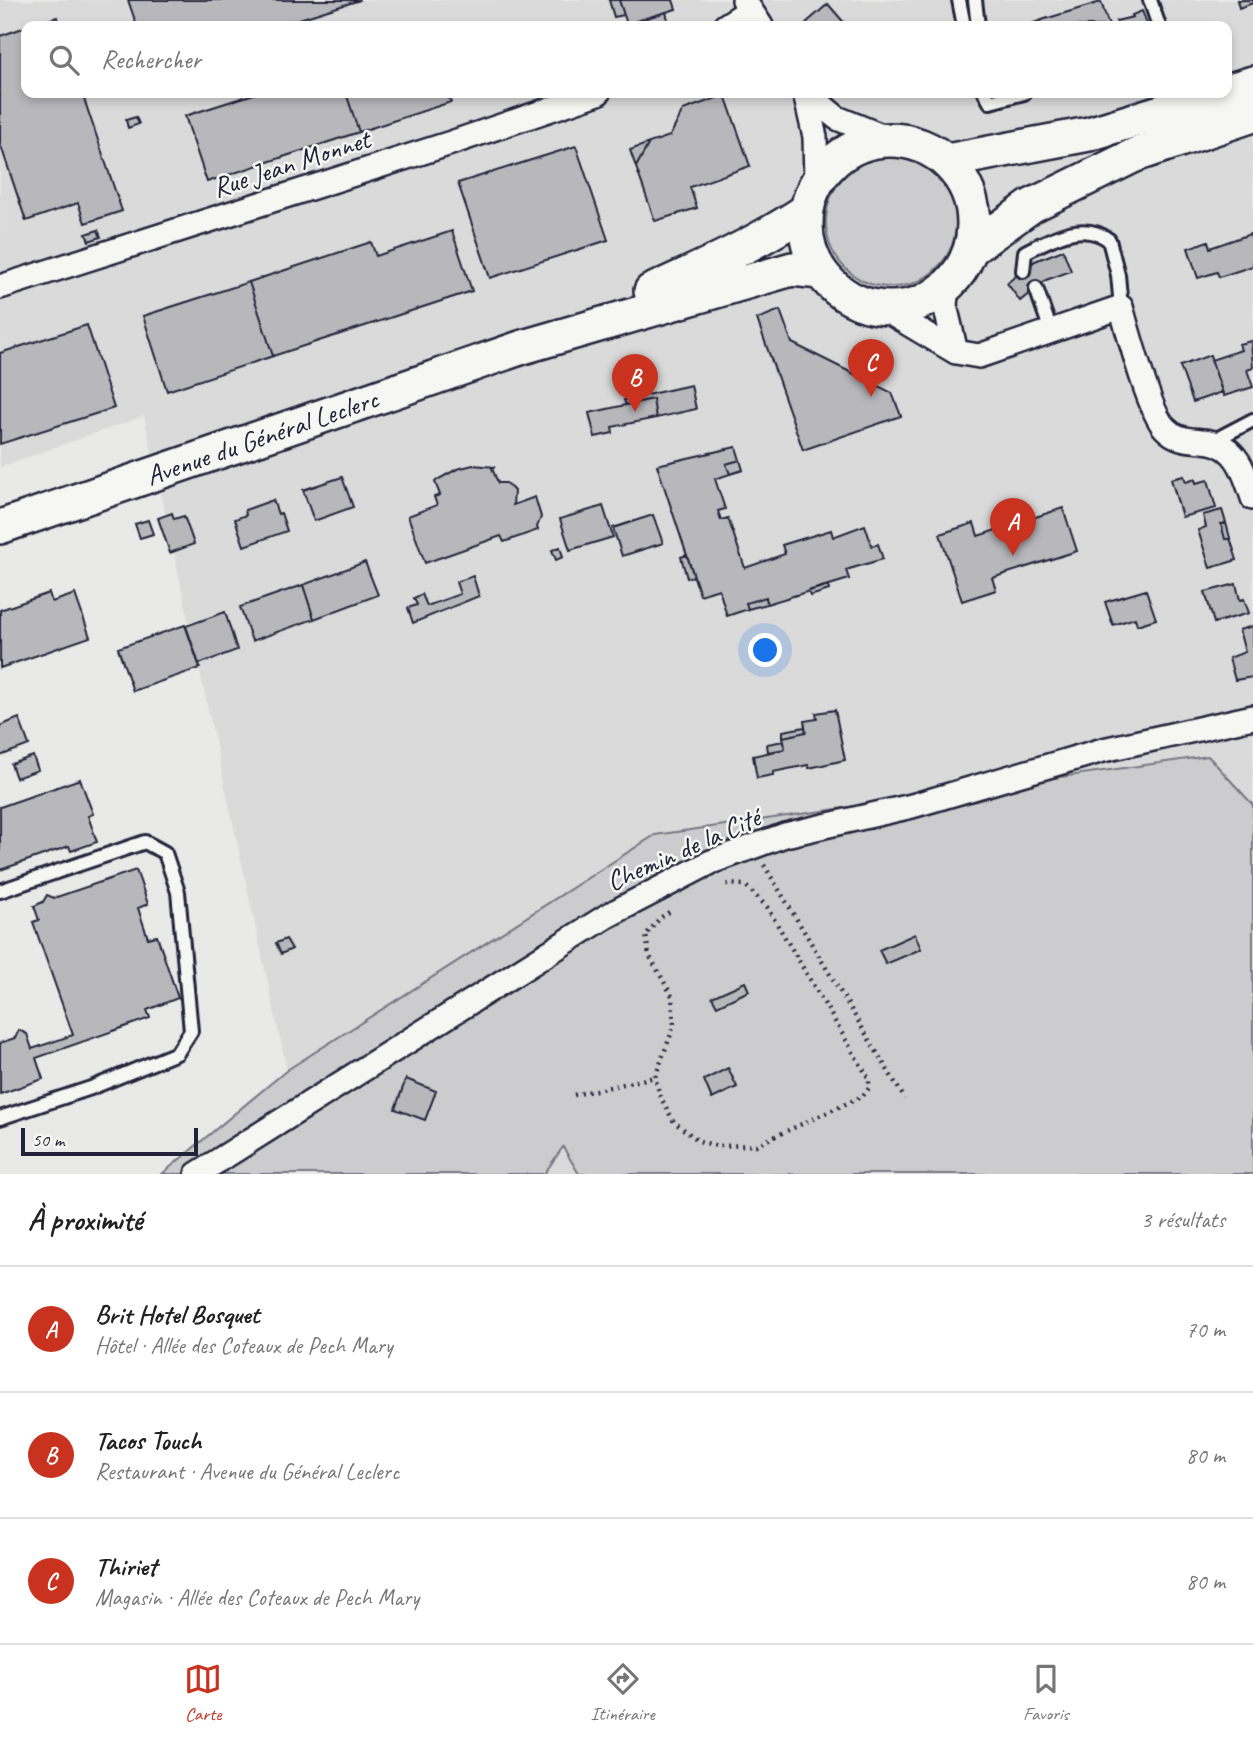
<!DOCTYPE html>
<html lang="fr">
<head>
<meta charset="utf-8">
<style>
  body { margin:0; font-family:Caveat,sans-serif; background:#f6f6f6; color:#222 }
  .scale { position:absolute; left:21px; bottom:18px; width:177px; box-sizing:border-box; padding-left:7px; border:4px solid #22223b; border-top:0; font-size:19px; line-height:24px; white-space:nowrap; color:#22223b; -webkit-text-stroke:5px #f6f6f2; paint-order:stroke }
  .you { position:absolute; left:766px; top:651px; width:24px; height:24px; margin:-18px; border:5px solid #fff; border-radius:50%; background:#1a73e8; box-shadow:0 0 0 10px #1a73e833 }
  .badge { display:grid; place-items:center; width:46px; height:46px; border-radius:50%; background:#c8321e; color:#fff; font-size:23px; font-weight:700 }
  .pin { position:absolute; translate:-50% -58px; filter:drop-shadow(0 2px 4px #0008) }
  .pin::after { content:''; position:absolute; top:37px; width:24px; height:21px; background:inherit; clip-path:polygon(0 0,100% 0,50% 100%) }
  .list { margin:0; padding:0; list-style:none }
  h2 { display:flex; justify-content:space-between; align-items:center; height:91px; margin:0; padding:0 28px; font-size:30px }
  h2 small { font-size:23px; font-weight:400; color:#767676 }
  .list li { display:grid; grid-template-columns:46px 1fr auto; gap:21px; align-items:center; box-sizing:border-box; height:126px; padding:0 28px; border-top:2px solid #e0e0e0 }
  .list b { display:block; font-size:26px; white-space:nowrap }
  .list p { margin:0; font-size:23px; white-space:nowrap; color:#767676 }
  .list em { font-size:23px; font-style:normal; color:#767676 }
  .icon { flex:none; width:38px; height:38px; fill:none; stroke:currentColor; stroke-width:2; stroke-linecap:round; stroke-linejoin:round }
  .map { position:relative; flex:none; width:1253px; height:1174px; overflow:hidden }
  .search { position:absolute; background:#fff; box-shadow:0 4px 10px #0003; left:21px; right:21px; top:21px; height:77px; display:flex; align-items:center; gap:18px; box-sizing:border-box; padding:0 24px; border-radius:14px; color:#767676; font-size:26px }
  .sheet { height:469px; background:#fff }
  nav { display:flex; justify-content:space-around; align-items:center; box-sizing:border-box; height:98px; border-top:2px solid #e0e0e0; background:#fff; font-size:19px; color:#767676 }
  nav a { display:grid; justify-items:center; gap:4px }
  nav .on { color:#c8321e }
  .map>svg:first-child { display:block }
  .built { fill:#dadada; fill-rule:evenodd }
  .green { fill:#ccccce; stroke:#777784; stroke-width:2 }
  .building { fill:#b8b8bc; stroke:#22223b; stroke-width:2 }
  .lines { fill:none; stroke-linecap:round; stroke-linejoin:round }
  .service-casing { stroke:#22223b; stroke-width:18 }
  .minor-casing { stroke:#22223b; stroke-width:28 }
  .secondary-casing { stroke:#22223b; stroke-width:38 }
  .path { stroke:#22223b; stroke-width:4.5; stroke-dasharray:2 5; stroke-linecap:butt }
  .service { stroke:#f6f6f2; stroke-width:12 }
  .minor { stroke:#f6f6f2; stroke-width:23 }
  .secondary { stroke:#f6f6f2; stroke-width:33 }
  .labels { text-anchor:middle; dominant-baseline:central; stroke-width:5; stroke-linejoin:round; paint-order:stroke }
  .street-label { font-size:28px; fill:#22223b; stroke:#f6f6f2 }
</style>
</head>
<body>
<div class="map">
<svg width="1253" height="1174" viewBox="0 0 1253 1174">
  <rect width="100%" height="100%" fill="#e9e9e7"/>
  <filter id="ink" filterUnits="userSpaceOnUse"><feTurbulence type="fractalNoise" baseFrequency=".0143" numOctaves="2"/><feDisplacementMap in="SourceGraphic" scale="14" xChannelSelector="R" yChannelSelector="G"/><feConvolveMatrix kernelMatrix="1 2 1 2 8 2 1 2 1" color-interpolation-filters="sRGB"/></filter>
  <g filter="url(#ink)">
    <path class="built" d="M0,0H1253V805L1208,756L655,835L287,1070L144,416L0,467ZM26,26H1227V93H26Z
      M563,1147L579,1174H544Z"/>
    <path class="green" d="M826 222a65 65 0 1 1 130 0a65 65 0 1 1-130 0Z
      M1208,756L1253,805V1174H579L563,1147L544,1174H162L287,1070L655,835Z"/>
    <path class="building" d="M128,0H360L277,26H137Z
      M609,0H619L624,15L614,17Z
      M619,0H673L676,9L627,24Z
      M1237,0H1253V3L1239,8Z
      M1101,2L1109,26H1025L1045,19Z
      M828,4L847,26H809L806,23Z
      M1142,11L1148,26H1118L1116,21L1133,17L1132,15Z
      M666,12L669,24L660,26H637L636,21Z
      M57,17L60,26H30Z
      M26,27V93H82L122,211L85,223L78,203L26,221L0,143V36Z
      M257,93H346L359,132L207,182L185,116Z
      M346,93H447L451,102L359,132Z
      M725,95L750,166L690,187L697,208L655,221L636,167L649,143L670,136L683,110Z
      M136,117L139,124L128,128L126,120Z
      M649,143L636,167L630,150Z
      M576,146L608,240L490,278L458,183Z
      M98,230L101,237L89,241L86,234Z
      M452,231L472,291L273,356L249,282L371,242L376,256Z
      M1250,234L1253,244V266L1219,277L1217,272L1198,278L1188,248L1208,241L1210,248Z
      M1063,250L1071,271L1046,280L1020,301L1007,283L1035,261Z
      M249,282L273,356L167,391L143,316Z
      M780,310L792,343L892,393L901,416L803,450L757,319Z
      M87,325L114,408L0,444V353Z
      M1251,341L1253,368L1247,370L1253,387L1224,396L1211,360L1241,350L1239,344Z
      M1210,355L1222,392L1193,402L1180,366Z
      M691,385L696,409L656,418L653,399L626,405L624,400Z
      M653,399L656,418L612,427L613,433L595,437L589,413Z
      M736,447L740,460L726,464L730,474L715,479L725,509L718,511L721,520L728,518L745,568L785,554L782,545L831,530L833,537L865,525L872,546L878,544L883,559L846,570L849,579L767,604L766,597L746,603L748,609L727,616L719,589L700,595L657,465Z
      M740,460L743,470L730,474L726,464Z
      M473,465L495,467L492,468L498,483H506L514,491L513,505L535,497L541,517L537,527L538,530L504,542L501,536L425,563L408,516L437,505L434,497L440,495L435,482L437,480L457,469Z
      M1184,476L1186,482L1195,479L1196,483L1208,480L1216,508L1182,517L1171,479Z
      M342,477L353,507L314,521L303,490Z
      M273,500L278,514L281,513L287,531L244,546L235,519L246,515L245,510Z
      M603,506L613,537L570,550L560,519Z
      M1063,508L1077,551L992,578L996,590L962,601L940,534L974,523L978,536Z
      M1222,510L1226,523L1221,524L1225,539L1230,538L1237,560L1210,568L1198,530L1206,527L1203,515Z
      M172,513L174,519L184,516L194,544L170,553L158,518Z
      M653,515L663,543L622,556L613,528Z
      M148,520L153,534L140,538L135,524Z
      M1226,523L1230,538L1225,539L1221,524Z
      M560,547L563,557L556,560L552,550Z
      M687,555L694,576L687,578L681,557Z
      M365,562L378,595L314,619L303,585Z
      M473,576L479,596L413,623L408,608L417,605L414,598L422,594L427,606L460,594L456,582Z
      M1236,584L1240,600L1244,599L1249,613L1214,623L1205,592Z
      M303,585L314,619L252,641L240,607Z
      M828,585L829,590L810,596L808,591Z
      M1146,590L1156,619L1137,625L1135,618L1113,625L1105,602Z
      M49,593L52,602L75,594L90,637L0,668V610Z
      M766,597L767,604L748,609L746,603Z
      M225,612L237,650L199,664L186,626Z
      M185,625L200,668L133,691L118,648Z
      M1253,626V677L1235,680L1229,658L1245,652L1239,630Z
      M835,710L845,760L809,768L808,765L773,772V775L757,778L753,756L785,749L783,737L806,732L804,721L817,719L816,713Z
      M19,718L29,745L0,756V726Z
      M805,727L806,732L783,737V731Z
      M784,741L785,749L768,752L767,744Z
      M33,756L38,770L16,778L11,764Z
      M80,779L93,814L88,816L97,842L71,851L69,846L0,870V807Z
      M136,870L148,904L138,908L148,938L157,936L178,998L147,1010L150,1018L36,1058L43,1079L0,1094V1043L15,1038L19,1030L27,1034L32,1049L73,1035L33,922L39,920L34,906L43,902L47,895L54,898Z
      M915,934L921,949L886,964L879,950Z
      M286,939L292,949L281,954L276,943Z
      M745,982L749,991L717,1006L712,997Z
      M728,1068L737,1087L712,1099L704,1080Z
      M406,1079L436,1091L425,1120L395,1109Z"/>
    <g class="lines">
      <defs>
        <path id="service" d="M959,0L964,26
          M975,0L978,26
          M1150,0L1159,26
          M985,93L990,102L1024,93
          M1023,271L1025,252C1051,239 1082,220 1109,240L1118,275L1121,307
          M1036,288L1051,331
          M1211,442L1253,420
          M0,891L145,842L165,853L178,892L191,1031L177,1053L91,1088L0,1118"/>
        <path id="minor" d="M744,0L761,26
          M725,26L750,10
          M805,93L815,137L816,182
          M807,93L837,118L889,139
          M947,286L945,305L956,352
          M0,287L451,143L598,93
          M882,308L956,352L979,356L1121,307C1128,331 1150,414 1165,428C1178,442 1193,439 1210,442C1238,447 1245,474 1253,498
          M197,1174L607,916L711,862L785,835L912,806L1103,750L1253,717"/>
        <path id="secondary" d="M1227,91L1253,83
          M806 224a84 84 0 1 1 168 0a84 84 0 1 1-168 0Z
          M947,161L1089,134L1222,93
          M971,249L1031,206L1135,155L1253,115
          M651,291C704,267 758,243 807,210
          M0,527L523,347L792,269L820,272"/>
      </defs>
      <use href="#service" class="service-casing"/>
      <use href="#minor" class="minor-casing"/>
      <use href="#secondary" class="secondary-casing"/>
      <path class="path" d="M764,865L905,1099
        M669,912L660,918L646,935L649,955L672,996L674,1026L655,1077L660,1096L674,1122L699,1141L717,1146L756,1145L863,1096L869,1088V1079L767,907L745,885L723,884
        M574,1095L655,1077"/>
      <use href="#service" class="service"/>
      <use href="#minor" class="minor"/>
      <use href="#secondary" class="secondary"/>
    </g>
  </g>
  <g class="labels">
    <g class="street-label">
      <text transform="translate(291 163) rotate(-18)">Rue Jean Monnet</text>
      <text transform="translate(262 437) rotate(-19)">Avenue du Général Leclerc</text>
      <text transform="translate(683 849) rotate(-24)">Chemin de la Cité</text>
    </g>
  </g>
</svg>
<div class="scale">50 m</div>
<div class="you"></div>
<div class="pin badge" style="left:1013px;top:556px">A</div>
<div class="pin badge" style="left:635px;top:412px">B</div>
<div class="pin badge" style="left:871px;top:397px">C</div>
<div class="search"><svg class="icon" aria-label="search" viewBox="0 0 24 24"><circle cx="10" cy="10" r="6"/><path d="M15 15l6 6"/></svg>Rechercher</div>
</div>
<section class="sheet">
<h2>À proximité<small>3 résultats</small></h2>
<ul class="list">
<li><span class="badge">A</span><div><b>Brit Hotel Bosquet</b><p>Hôtel · Allée des Coteaux de Pech Mary</p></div><em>70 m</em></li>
<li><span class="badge">B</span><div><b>Tacos Touch</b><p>Restaurant · Avenue du Général Leclerc</p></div><em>80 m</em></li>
<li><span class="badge">C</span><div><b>Thiriet</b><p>Magasin · Allée des Coteaux de Pech Mary</p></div><em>80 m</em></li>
</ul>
</section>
<nav>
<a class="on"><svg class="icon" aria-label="map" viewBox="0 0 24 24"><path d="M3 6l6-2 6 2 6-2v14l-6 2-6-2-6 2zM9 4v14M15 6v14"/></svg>Carte</a>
<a><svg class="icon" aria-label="directions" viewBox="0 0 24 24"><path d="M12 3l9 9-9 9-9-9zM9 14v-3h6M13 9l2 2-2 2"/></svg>Itinéraire</a>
<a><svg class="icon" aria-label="saved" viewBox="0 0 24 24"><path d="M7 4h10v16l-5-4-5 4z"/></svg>Favoris</a>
</nav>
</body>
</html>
